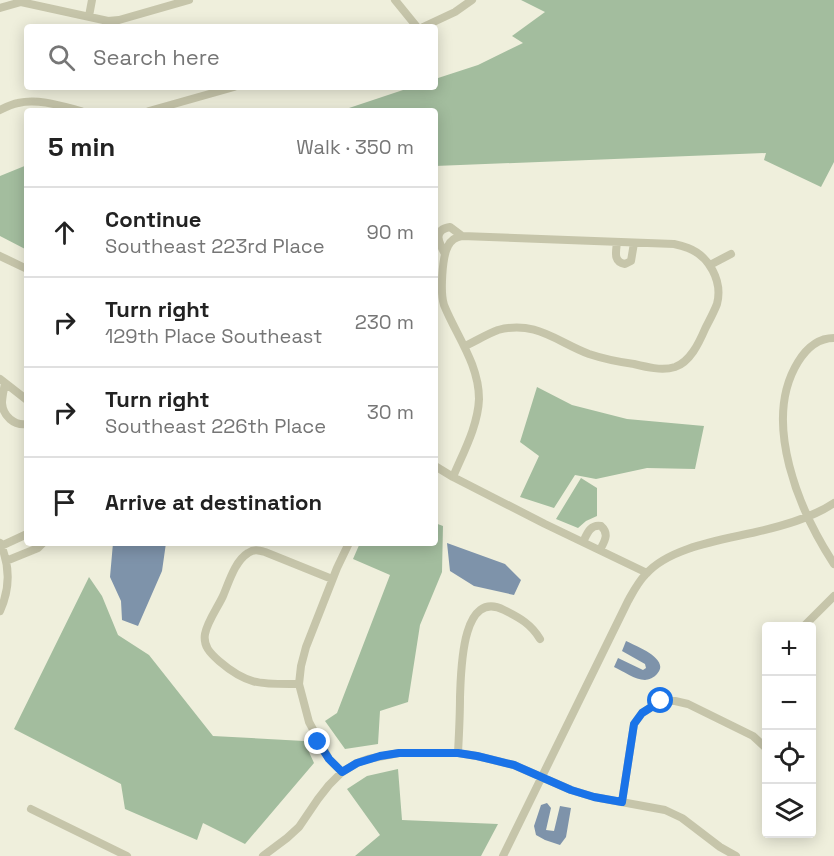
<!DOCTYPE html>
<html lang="en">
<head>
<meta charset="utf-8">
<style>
  body { margin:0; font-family:"Space Grotesk",sans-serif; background:#f2f2f2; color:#222 }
  .controls { position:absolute; right:18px; bottom:18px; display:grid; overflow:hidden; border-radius:6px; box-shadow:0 3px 15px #0003 }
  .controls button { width:54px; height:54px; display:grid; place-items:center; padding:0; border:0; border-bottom:2px solid #e0e0e0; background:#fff; color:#222; font:30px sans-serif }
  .stop { position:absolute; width:18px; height:18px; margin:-14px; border:4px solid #1a73e8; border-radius:50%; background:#fff }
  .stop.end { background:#1a73e8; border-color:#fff; box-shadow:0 2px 6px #0008 }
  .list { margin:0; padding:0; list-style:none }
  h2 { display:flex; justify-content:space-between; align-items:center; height:78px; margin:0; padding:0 24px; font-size:26px }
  h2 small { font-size:20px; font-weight:400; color:#767676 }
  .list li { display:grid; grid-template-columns:39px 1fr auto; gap:18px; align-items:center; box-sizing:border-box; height:90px; padding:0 24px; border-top:2px solid #e0e0e0 }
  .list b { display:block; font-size:22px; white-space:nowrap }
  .list p { margin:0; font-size:20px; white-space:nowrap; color:#767676 }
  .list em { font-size:20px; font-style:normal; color:#767676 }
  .icon { flex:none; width:33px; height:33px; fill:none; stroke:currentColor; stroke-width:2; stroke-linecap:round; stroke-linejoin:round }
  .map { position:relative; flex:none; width:834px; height:856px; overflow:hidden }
  .search { position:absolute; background:#fff; box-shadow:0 3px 15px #0003; left:24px; top:24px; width:414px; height:66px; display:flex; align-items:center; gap:15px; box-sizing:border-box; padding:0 21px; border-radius:6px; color:#767676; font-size:22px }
  .panel { position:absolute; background:#fff; box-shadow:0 3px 15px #0003; left:24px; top:108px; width:414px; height:438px; border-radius:6px }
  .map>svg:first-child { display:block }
  .green { fill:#a3bd9e }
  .water { fill:#7e93aa }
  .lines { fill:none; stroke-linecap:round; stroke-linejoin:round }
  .minor { stroke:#c6c5aa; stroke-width:8 }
  .route { stroke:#1a73e8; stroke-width:8 }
</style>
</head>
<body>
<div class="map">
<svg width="834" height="856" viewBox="0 0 834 856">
  <rect width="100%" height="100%" fill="#efefdc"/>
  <path class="green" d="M521,0H834V162L821,187L764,160L766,153L435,166V111H340L412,87H435V79L478,65L523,43L512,36L545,12Z
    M27,165V250L0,236V176Z
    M537,387L572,405L627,419L704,426L695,469L647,468L596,479L575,475L554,508L520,497L539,456L520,442Z
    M581,478L597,488V516L586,521L578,528L556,519Z
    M435,523L443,526L442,572L420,625L408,702L380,711L378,744L345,749L325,721L337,713L390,575L353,559L360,543H435Z
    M89,577L102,596L118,635L149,655L213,736L304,741L314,763L245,844L203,823L197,840L125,809L121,784L14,729Z
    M398,769L402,820L498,824L481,856H355L380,835L347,789L367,776Z"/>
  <path class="water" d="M113,543H166L162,571L138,626L122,620L121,601L110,577Z
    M447,543L505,564L521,580L514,595L474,586L450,571Z
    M626,641C636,646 671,659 657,674C655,677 648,680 645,680C635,680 623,671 614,667L618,658L643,670L646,668L645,664L622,651Z
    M547,803L551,808L546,830L554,831L560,806L571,808L566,837L560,845L545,840L536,835L534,826L541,805Z"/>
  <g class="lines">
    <path class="minor" d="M395,0L417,27
      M0,8L21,2L108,21L119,20L189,0
      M89,16L92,0
      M423,27L455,12L472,0
      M0,110C6,107 12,104 18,103C38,98 62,106 81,111
      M149,111L234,87
      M617,242C616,252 613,262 625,264L631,261L634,243
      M445,254C439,243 432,230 450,227L462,236
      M0,256L27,269
      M710,265L731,254
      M834,338C818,338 806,349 798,362C761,422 800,512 834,564
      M0,379L27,400
      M5,383C4,389 2,397 2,403C3,416 14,426 27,424
      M435,466L453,477L545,524L647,573
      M453,477C463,453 478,426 479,399C479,364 456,335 444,305C440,293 442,257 448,246C451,240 456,237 462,236L674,244C679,245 683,246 688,248C709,256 723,281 717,304C714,312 709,321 705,329C699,343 690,362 675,367C662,371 646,367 634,364C619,362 604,359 589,354C557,342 536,320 498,330C487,334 476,341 465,346
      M583,542C587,534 590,524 601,526C610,534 604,542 600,550
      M0,543C10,565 10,589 0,611
      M1,546L27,534
      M6,561L38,548L43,543
      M804,626L834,596
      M299,684C262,684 248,686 219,661C210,653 203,646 205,634C207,622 218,607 223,596C229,582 235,561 248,553C254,549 258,550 265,552L332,579
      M458,753C459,734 460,716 460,697C461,673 461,588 504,610C520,618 531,624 540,639
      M342,772L329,759L309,722L299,684L301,666L306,647L337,568L349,543
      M622,802L634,724L642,713L661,701H675L688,704L753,736L766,748
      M31,809L127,856
      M263,856L287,838L299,827L318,799L329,785L342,772L357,763L368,759L399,753H458L477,756L514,765L571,790L594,797L665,810L682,818L720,847L736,856
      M503,856L628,601C633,592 638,582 646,574C670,547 722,540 756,532C782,526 812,518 834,503"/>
  </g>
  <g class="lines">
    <path class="route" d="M318,742L329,759L342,772L357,763L380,756L399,753H458L477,756L514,765L571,790L594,797L622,802L634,724L642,713L661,701"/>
  </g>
</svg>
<div class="controls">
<button>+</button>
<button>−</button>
<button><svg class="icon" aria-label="locate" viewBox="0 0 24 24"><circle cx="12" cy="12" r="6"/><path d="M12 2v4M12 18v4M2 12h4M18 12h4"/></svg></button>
<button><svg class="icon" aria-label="layers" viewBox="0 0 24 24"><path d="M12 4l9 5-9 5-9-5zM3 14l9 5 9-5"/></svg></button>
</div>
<div class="stop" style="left:661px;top:701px"></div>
<div class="stop end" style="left:318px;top:742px"></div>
<div class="search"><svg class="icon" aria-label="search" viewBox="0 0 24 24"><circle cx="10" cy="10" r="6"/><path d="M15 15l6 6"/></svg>Search here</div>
<section class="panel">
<h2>5 min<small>Walk · 350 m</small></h2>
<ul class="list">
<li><svg class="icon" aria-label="ahead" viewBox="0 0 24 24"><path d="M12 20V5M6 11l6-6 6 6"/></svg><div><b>Continue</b><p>Southeast 223rd Place</p></div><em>90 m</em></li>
<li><svg class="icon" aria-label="right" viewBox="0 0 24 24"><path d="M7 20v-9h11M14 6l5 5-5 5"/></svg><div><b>Turn right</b><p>129th Place Southeast</p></div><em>230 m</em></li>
<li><svg class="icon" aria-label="right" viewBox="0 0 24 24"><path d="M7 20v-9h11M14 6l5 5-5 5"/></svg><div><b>Turn right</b><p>Southeast 226th Place</p></div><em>30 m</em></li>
<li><svg class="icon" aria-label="arrive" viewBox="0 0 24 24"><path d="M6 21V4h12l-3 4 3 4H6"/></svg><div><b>Arrive at destination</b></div></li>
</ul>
</section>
</div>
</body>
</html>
